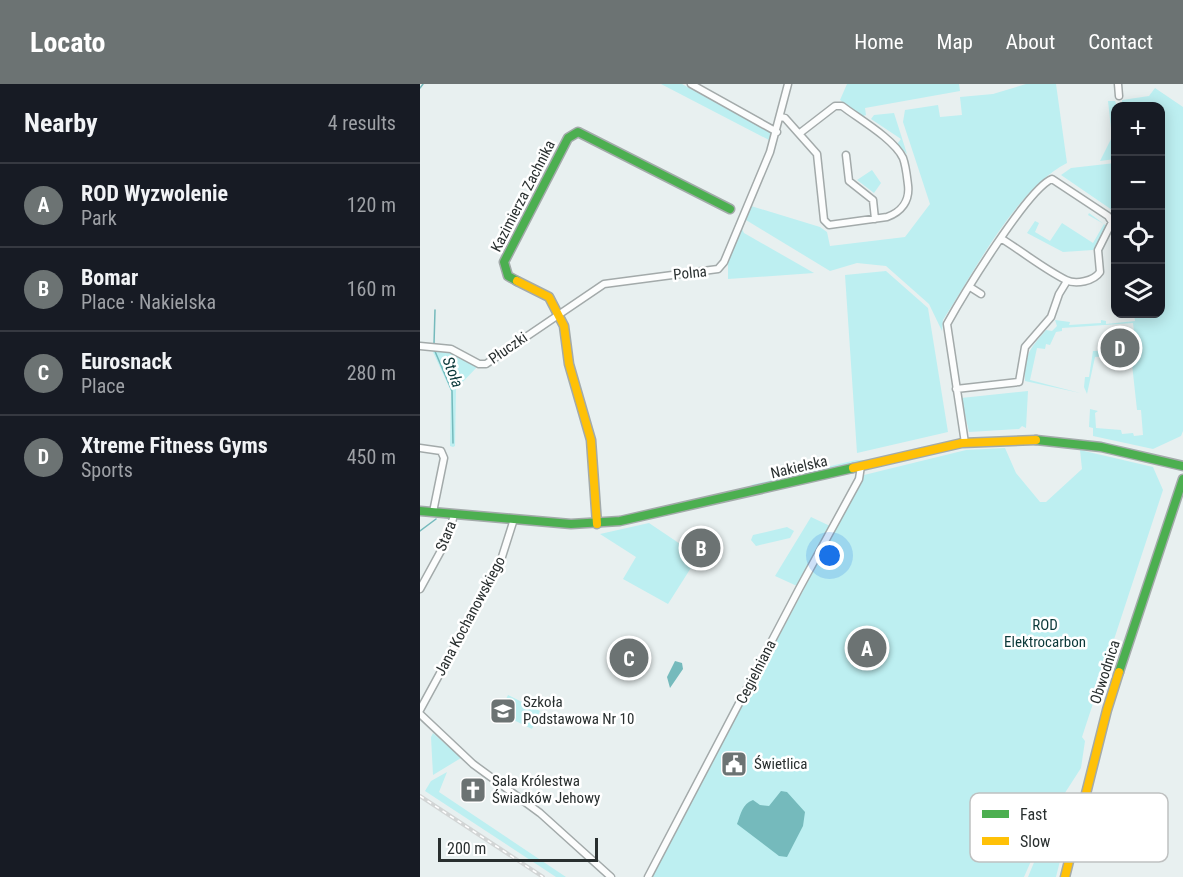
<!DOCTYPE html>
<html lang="en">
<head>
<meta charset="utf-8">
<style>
  body { margin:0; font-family:"Roboto Condensed",sans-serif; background:#242831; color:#f1f3f6 }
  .controls { position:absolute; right:18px; top:18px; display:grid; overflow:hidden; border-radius:12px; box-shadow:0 3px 15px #0003 }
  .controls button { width:54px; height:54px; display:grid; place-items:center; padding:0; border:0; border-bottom:2px solid #363941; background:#171b24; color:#f1f3f6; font:30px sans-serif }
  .scale { position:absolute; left:18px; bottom:15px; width:160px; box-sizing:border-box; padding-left:6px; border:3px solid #292f2f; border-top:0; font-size:16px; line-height:21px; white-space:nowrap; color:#292f2f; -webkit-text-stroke:4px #fff; paint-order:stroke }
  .you { position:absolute; left:410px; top:472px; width:21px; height:21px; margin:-15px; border:4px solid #fff; border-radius:50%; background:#1a73e8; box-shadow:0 0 0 9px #1a73e833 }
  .badge { display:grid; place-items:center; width:39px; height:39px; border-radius:50%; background:#6c7373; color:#fff; font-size:20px; font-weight:700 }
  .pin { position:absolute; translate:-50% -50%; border:3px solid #fff; box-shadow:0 2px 6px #0006 }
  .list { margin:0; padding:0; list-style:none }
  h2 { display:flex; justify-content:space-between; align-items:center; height:78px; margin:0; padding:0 24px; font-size:26px }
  h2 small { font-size:20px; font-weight:400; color:#9ea1a6 }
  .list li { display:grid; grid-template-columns:39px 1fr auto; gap:18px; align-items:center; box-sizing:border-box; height:84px; padding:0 24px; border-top:2px solid #363941 }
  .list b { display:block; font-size:22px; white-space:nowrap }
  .list p { margin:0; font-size:20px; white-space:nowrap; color:#9ea1a6 }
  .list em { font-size:20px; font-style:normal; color:#9ea1a6 }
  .icon { flex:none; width:33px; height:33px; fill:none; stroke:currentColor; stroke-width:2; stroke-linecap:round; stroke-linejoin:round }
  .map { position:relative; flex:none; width:763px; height:793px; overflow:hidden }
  header { display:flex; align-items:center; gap:36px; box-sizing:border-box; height:84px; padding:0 30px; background:#6c7373; color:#fff }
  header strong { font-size:28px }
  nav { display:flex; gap:33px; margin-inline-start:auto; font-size:21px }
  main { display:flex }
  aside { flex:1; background:#171b24 }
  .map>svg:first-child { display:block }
  .green { fill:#bdeff1 }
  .water { fill:#75babc }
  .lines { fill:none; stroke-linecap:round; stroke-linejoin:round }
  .stream { stroke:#75babc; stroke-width:1.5 }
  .street-casing { stroke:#a3aaaa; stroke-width:9 }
  .fast-casing { stroke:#a3aaaa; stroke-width:11 }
  .slow-casing { stroke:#a3aaaa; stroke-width:11 }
  .street { stroke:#fcfdfd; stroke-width:6 }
  .fast { stroke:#4caf50; stroke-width:8 }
  .slow { stroke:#ffc107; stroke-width:8 }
  .rail-casing { stroke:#d2d5d5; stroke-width:4 }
  .rail { stroke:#fff; stroke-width:1.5; stroke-dasharray:4.5; stroke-linecap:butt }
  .labels { text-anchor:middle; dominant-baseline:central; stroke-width:5; stroke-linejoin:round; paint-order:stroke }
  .street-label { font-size:15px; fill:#292f2f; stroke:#fff }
  .park-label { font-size:15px; fill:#0b393a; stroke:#fff }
  .poi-label { font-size:15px; fill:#292f2f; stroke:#fff; text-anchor:start }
  .water-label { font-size:16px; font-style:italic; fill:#093739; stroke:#fff }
  .key { fill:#fff; stroke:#bfc1c1; stroke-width:1.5 }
  .key-label { font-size:16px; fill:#292f2f }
</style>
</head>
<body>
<header>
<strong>Locato</strong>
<nav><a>Home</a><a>Map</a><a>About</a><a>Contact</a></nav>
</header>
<main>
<aside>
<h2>Nearby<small>4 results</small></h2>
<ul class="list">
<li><span class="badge">A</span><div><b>ROD Wyzwolenie</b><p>Park</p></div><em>120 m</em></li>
<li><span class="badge">B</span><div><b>Bomar</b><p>Place · Nakielska</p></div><em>160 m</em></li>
<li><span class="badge">C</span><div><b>Eurosnack</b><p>Place</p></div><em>280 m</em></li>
<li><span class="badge">D</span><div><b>Xtreme Fitness Gyms</b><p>Sports</p></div><em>450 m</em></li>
</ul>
</aside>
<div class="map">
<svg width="763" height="793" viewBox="0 0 763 793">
  <rect width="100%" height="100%" fill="#e8f0f0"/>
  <path class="green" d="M241,0H262L351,49L349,56Z
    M427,0H539L540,7L445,24L446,31L441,33L420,16Z
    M606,0H636L647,79C596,105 554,188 523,236L522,247L509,220L466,182L437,179L410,187L326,136L331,122L400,143L407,148L410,162L485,153L510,120L483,38L485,26L518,21L520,33L542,31L540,13L573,10Z
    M735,4L763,23V347L761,352L733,365L673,352V344L669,343L670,325L678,327L675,329L676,344L701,346L702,350L713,349L714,352L723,351L721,326H717L711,271L718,269V265L708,270L675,273L667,310L664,303L665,293H669L673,267L716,265L713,239L642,244V247L636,248L630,261L626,260L625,265L617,264L610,296L660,309L605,297C604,270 610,265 626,246L632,247L637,242L635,236L650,238L649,241L681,239V236L686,237V240L715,237L714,230H740V22H702V16L729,12Z
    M688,17H695L697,22L695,75L680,77L692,53Z
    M474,29L487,70L477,60L481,55L451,35L454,31Z
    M695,79V128L641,91L651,84Z
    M452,86L461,99L454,109L437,96Z
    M669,129L688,143L673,166L643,168L607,149L615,137L619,139L615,148L630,157L642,139L673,159L684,140L668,131Z
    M322,145L324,149L394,189L308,195V177Z
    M466,187L508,224L528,348L437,369L425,191Z
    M12,266L32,268L57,283L36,305L35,362L33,363L30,362L31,307Z
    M608,307L606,344L602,342L599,345L549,348L541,314Z
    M585,364L596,389L620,418H626L662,385L660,366L733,383L743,406L662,653L665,657L661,684L632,729L604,793H232L444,391L546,366Z
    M436,376H449L334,403L331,401Z
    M391,433L410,442L377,502L355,492Z
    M229,439L275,470L274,479L248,520L203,495L216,473L180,450Z
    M367,443L374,447L370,454L336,462L331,456L333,451Z
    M88,611L120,627L112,645L79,629Z
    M13,649L41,674L13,691L11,653Z
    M27,688L19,708L146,793H136L5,707L11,697Z
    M622,759L643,765L636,793H608Z"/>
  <path class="water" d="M255,577L262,579L263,585L250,604L247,593Z
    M361,707L367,708L385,728L383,742L367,773L359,772L317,740C321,730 322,720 333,716L340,721L349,722Z"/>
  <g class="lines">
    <path class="stream" d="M0,4L3,0
      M14,260L15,226
      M14,265L32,307L33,359
      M0,447L16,435"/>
    <defs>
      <path id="street" d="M271,0L357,48
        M698,0L699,12
        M361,33L365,34L397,70L404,136L409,141L467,133C481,128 490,117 488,101C487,93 486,82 483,74C474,55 439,35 422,22H415L380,49
        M426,71L429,97L453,116L455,135
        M550,203L561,210
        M0,262L31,265L59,280H66L184,200L298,185L304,178L350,68L368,0
        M536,305L599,298L605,263L631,233L639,210L647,197
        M545,359L527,240C542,213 608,104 632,95L688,132L692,138L678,166L680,188C674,197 656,201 646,196C624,185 603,168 582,155
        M0,364L21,367L24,374L13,428
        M0,505L29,452L34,430
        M0,626L80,479L94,435
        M0,630L53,680L120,729L191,793
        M228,793L379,505L439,395L441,382"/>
      <path id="fast" d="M97,197L88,192L84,178L148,54L158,48L310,125
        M616,356L681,363L763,382
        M0,427L151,440L200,437L433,384
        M699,588L763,395"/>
      <path id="slow" d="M97,197L129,213L144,242L149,280L171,356L177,440
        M433,384L542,359L616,356
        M645,793L687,626L699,588"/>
    </defs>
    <use href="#street" class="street-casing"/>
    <use href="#fast" class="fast-casing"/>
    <use href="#slow" class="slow-casing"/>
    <use href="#street" class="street"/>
    <use href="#fast" class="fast"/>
    <use href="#slow" class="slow"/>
    <defs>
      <path id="rail" d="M0,712L123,793"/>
    </defs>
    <use href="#rail" class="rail-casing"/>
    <use href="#rail" class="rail"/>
  </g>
  <defs>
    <symbol id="school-square" viewBox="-11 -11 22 22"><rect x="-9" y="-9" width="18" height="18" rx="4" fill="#6c7373" stroke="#fff"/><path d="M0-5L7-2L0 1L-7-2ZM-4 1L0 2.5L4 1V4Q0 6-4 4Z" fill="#fff"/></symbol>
    <symbol id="civic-square" viewBox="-11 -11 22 22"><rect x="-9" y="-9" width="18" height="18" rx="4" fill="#6c7373" stroke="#fff"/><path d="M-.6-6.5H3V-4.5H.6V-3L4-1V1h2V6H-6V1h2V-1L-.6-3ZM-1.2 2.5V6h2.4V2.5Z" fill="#fff"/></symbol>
    <symbol id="church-square" viewBox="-11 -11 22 22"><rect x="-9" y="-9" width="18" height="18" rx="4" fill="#6c7373" stroke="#fff"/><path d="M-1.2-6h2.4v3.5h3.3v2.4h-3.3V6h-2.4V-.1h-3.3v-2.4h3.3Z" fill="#fff"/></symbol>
  </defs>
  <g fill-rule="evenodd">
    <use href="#school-square" x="68" y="612" width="30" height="30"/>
    <use href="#civic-square" x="299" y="665" width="30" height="30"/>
    <use href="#church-square" x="38" y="691" width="30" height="30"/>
  </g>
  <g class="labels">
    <g class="street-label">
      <text transform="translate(103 112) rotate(-63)">Kazimierza Zachnika</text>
      <text transform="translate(270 189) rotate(-6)">Polna</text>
      <text transform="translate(88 264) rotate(-35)">Płuczki</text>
      <text transform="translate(379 383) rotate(-13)">Nakielska</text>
      <text transform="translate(26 452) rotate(-68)">Stara</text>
      <text transform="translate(50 532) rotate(-62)">Jana Kochanowskiego</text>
      <text transform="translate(336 588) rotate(-63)">Cegielniana</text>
      <text transform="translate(685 588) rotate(-72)">Obwodnica</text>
    </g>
    <g class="park-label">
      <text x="625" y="541">ROD<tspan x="625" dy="17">Elektrocarbon</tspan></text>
    </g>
    <g class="poi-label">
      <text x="103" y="618">Szkoła<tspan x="103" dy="17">Podstawowa Nr 10</tspan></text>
      <text x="334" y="680">Świetlica</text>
      <text x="72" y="697">Sala Królestwa<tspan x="72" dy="17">Świadków Jehowy</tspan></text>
    </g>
    <g class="water-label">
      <text transform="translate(33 288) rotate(69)">Stoła</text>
    </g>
  </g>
  <rect x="550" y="709" width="198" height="69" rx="9" class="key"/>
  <rect x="562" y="726" width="27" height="8" fill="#4caf50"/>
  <rect x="562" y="753" width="27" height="8" fill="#ffc107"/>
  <g class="key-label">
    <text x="600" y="736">Fast</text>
    <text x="600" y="763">Slow</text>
  </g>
</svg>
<div class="controls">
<button>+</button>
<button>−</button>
<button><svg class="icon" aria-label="locate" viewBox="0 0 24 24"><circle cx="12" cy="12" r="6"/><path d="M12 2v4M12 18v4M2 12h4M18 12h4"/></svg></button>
<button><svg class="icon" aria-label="layers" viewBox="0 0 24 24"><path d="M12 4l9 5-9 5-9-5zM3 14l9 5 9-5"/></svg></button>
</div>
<div class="scale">200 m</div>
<div class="you"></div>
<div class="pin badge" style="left:447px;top:564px">A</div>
<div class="pin badge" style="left:281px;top:464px">B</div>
<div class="pin badge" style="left:209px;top:574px">C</div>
<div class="pin badge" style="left:700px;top:264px">D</div>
</div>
</main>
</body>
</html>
